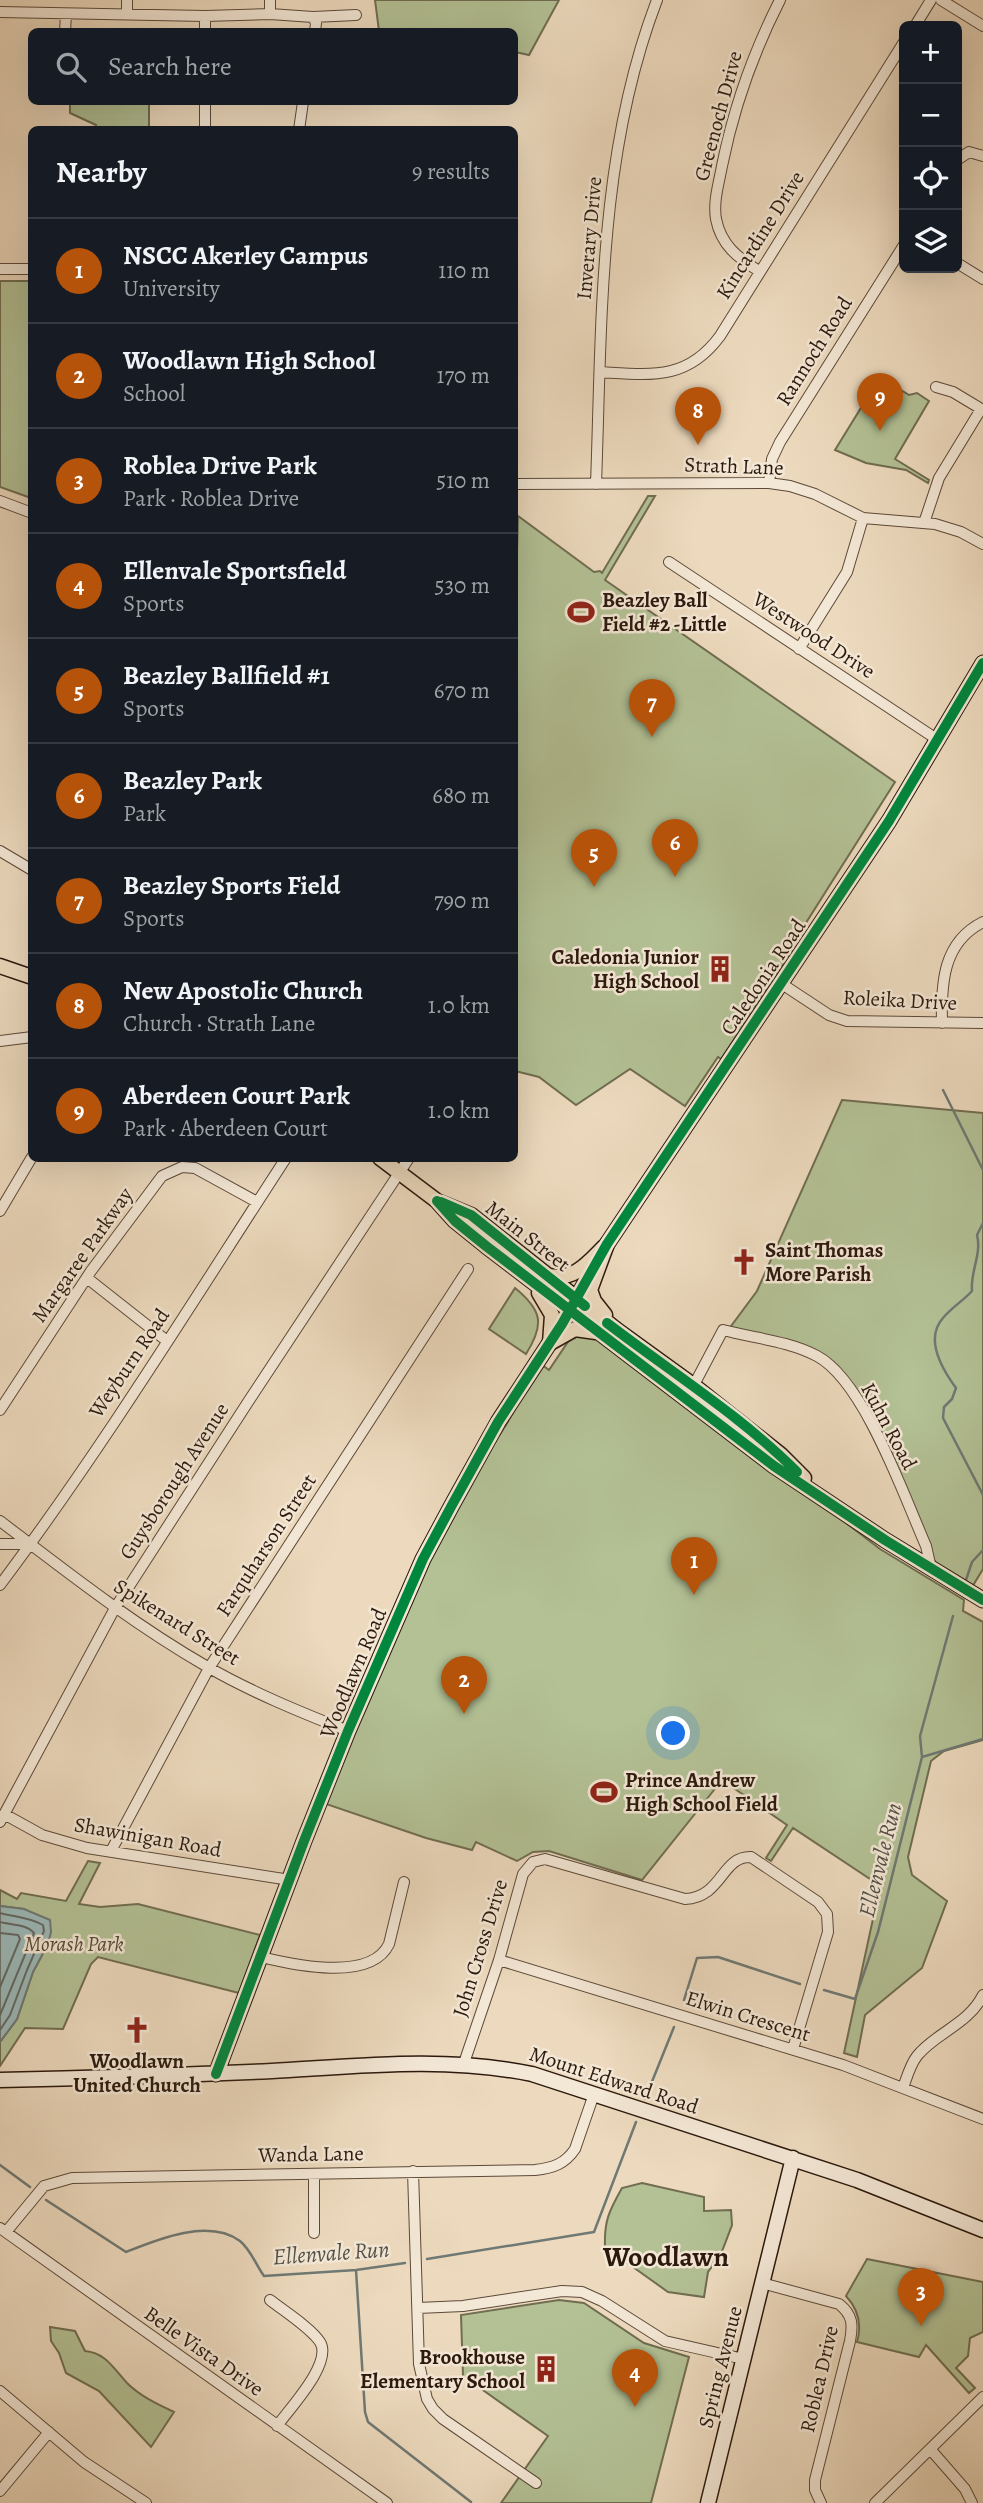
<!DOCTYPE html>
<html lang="en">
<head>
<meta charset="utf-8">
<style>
  body { margin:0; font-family:Alegreya,serif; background:#242831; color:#f1f3f6 }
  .controls { position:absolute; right:21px; top:21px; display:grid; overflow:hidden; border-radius:10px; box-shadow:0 7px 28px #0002 }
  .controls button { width:63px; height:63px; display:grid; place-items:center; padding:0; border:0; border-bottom:2px solid #363941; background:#171b24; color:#f1f3f6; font:35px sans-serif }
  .you { position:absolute; left:674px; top:1734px; width:24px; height:24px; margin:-18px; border:5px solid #fff; border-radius:50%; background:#1a73e8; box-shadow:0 0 0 10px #1a73e833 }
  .badge { display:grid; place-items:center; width:46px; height:46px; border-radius:50%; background:#b45309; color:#fff; font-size:23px; font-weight:700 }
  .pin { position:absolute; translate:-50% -58px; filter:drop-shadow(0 2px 4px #0008) }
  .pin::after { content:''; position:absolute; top:37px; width:24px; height:21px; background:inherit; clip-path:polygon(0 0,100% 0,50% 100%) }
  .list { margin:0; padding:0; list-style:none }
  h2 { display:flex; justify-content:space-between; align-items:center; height:91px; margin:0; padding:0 28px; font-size:30px }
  h2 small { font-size:23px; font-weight:400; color:#9ea1a6 }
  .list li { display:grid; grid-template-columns:46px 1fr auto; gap:21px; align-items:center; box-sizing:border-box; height:105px; padding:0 28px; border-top:2px solid #363941 }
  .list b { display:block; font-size:26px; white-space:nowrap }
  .list p { margin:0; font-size:23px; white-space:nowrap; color:#9ea1a6 }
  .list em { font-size:23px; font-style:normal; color:#9ea1a6 }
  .icon { flex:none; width:38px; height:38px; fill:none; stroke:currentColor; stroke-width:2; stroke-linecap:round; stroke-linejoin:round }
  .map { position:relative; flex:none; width:983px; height:2503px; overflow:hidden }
  .search { position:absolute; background:#171b24; box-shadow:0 7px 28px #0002; left:28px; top:28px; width:490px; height:77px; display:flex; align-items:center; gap:18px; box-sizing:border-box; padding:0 24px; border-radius:10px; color:#9ea1a6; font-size:26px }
  .panel { position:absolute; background:#171b24; box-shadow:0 7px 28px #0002; left:28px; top:126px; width:490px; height:1036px; border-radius:10px }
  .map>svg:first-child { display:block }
  .green { fill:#b3c195; stroke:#706d51; stroke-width:2 }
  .water { fill:#9bb9b9; stroke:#6f7974; stroke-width:2 }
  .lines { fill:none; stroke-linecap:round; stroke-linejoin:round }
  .shore { stroke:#646963; stroke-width:2 }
  .stream { stroke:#6f7974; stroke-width:2.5 }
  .street-casing { stroke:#5c4939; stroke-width:12 }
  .secondary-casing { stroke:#2c190d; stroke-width:17 }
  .primary-casing { stroke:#2c190d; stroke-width:17 }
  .street { stroke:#f3e7d5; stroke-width:10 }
  .secondary { stroke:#f3e7d5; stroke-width:14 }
  .primary { stroke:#eddabe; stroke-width:14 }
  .cycleway-casing { stroke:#f3e7d5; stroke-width:15 }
  .cycleway { stroke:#00873e; stroke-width:10 }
  .labels { text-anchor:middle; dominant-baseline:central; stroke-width:5; stroke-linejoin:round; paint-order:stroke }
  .street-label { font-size:21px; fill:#2c190d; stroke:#f3e7d5 }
  .poi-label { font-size:21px; font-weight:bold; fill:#2c190d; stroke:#f3e7d5; text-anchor:start }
  .park-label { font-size:21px; font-style:italic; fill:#544b36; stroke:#f3e7d5 }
  .water-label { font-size:23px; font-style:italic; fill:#535149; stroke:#f3e7d5 }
  .district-label { font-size:28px; font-weight:bold; fill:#2c190d; stroke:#f3e7d5 }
</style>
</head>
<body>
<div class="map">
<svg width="983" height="2503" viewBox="0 0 983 2503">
  <rect width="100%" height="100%" fill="#eddabe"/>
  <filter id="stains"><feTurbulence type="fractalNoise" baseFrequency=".00286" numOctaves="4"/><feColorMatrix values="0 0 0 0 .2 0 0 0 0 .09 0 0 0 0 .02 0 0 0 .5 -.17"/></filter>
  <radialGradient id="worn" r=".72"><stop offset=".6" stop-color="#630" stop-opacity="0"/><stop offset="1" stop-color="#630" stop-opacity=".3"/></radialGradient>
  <path class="green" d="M375,0H559L529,55L515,52L514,32L379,31Z
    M70,102H149V129H93L96,125L70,113Z
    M0,281H31V498L0,487Z
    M880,377L909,395L917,393L929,401L895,459L929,480L928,483L906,470L866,463L835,450Z
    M648,496H655L605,580L895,782L792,945L795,947L721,1059L718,1057L685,1106L630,1069L576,1105L539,1077L515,1071L514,662L518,516L594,572L600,571L602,573Z
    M842,1100L983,1113V1569L969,1592L941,1574L857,1405L841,1379L819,1357L726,1333L757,1291Z
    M515,1288C542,1310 545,1324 526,1354L489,1329Z
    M580,1324L738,1440L880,1549L964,1600L963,1611L983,1622V1740L944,1751L931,1761L908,1857L912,1875L947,1901L922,1968L865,2015L857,2057L844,2053L876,1905V1883L793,1828L771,1861L766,1858L787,1825L722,1780L642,1880L549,1851L533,1852L517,1861L476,1842L472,1850L426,1838L326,1804L422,1555L506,1425L541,1364L549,1370Z
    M88,1861L100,1863L79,1904L100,1907L138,1904L260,1935L239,1993L98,1957L91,1964L63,2029L25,2028L0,2066V2042L17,2019L33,1972L48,1944L33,1914L24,1909L0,1906V1890L17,1899L21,1893L66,1901Z
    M642,2183L704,2197V2211L731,2210L732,2225L721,2254L708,2272L704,2297L668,2292L605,2247C604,2221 609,2211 622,2188Z
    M867,2259L983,2282V2332L970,2338L968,2356L956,2368L975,2388L969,2393L926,2345L919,2357L857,2342C862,2325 859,2310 846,2296Z
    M559,2300L584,2303L644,2343L689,2357L651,2503H501L548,2436L463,2376L461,2315Z
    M50,2327L75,2331L85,2351C106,2353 113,2368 127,2383C140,2396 157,2404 174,2412L151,2447L99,2391L66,2373L59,2353L51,2341Z"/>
  <path class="water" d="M0,1906L24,1909L50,1920L51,1932L48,1944L33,1972L17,2019L0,2042Z"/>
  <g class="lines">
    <path class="shore" d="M0,1913C15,1917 29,1917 43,1925L44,1931L27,1970L10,2015L0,2030
      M0,1922C12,1925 26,1924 34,1933L0,2015
      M0,1933L18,1935L20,1939L0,1987"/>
    <path class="stream" d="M943,1090L983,1170
      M983,1223L977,1235C982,1254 970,1272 972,1291C963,1301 952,1307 943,1318C924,1339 942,1369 956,1388L952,1399L944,1407L943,1418L983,1495
      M966,1580L972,1562L983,1550
      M922,1757L920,1736L953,1616
      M824,1990L855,1999L878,1932L922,1757L983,1739
      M684,2000L697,1958L718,1957L800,1984
      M645,2099L674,2027
      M0,2165L30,2187
      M46,2200L126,2252C158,2239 209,2218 240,2241C251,2250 256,2265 264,2276L356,2270L405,2263
      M427,2259L594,2232L636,2122
      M356,2270L365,2412L368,2422L471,2502"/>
    <defs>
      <path id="street" d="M941,0L983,26
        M0,12L205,16L270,14L313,17L356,15
        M127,13V0
        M270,14V0
        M205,16V32
        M313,17L316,23L315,32
        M915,26L931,0
        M65,32L66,14
        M205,130V102
        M299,130L303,102
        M957,160L969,152L983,156
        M957,263L983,279
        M0,269H32
        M759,271C738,258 721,245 716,219C713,201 719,183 722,166C734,106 752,55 780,0
        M600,372C650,375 687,381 720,336L904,42
        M936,387L953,392L983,410
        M769,483L772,459L780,442L904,245
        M514,484L769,483L790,486L815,494L863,518L935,524L961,532L983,544
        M596,484C602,321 598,154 657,0
        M0,501L32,513
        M924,523L939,478L981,409
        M669,562L938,740
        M799,649L847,572L863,518
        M0,851L32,870
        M782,984L829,1015L847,1021L983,1023
        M942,1023C941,983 943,942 983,922
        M0,1041L32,1037
        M0,1211L32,1157
        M87,1278L167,1341
        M687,1398L723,1330C753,1338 789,1341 817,1356C864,1381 904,1496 926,1546L931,1568
        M0,1410L91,1271L162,1176L182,1167L195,1168L257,1202
        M0,1521C67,1572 133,1624 206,1666C251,1692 300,1712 348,1731
        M0,1544H30
        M0,1585C102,1449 193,1301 286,1158
        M4,1814L42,1835L87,1848L290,1880
        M0,1822L115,1608L248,1402L409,1158
        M111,1851L209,1668L468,1269
        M261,1957C294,1965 371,1982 389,1944L404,1882
        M499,1960L843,2065L983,2119
        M464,2063L499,1960L523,1874L533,1862L545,1859L685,1899C723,1897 721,1856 751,1857L818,1902L827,1914L828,1932L793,2049
        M903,2088C907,2077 910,2065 917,2056C935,2033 968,2025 983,1995
        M413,2171L419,2364L427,2399L433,2409L443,2419L536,2483
        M314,2174V2233
        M0,2228L387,2503
        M6,2232L44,2186L72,2178L535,2170C553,2168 565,2164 575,2149L594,2094
        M762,2283L839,2304C853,2315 853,2325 850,2341L815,2480V2490L821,2503
        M270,2300C284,2311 311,2328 320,2342C333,2363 290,2408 277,2426
        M418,2308L463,2306L562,2291L582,2292L602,2301L665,2341L744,2359
        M0,2391L84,2462L146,2503
        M931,2450L965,2489L972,2503
        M0,2491L49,2432
        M875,2503L983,2397"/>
      <path id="secondary" d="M216,2074L304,1841L348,1731L423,1559L452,1505L498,1422L562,1324L607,1244L889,821L983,663
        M0,2080C91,2078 181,2075 272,2071C359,2066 445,2056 532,2074L857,2180L983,2230
        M708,2503L793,2158"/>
      <path id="primary" d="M0,966L32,977
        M380,1158L437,1201L471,1215L618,1331L694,1386L781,1455L804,1478
        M437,1201L455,1221L486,1246L774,1466L885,1540L983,1600
        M549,1276C575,1280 587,1264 604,1247
        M539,1293L552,1315L550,1343
        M605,1315L594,1301L590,1290L607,1244
        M550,1343L575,1329L596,1332"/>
    </defs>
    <use href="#street" class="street-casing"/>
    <use href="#secondary" class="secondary-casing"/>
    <use href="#primary" class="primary-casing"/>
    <use href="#street" class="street"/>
    <use href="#secondary" class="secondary"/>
    <use href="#primary" class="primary"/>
    <defs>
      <path id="cycleway" d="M437,1201L455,1221L486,1246L774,1466L885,1540L983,1600
        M441,1202L471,1215L585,1306
        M607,1323C671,1372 740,1415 797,1472
        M216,2074L304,1841L348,1731L423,1559L452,1505L498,1422L562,1324L607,1244L889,821L983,663"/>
    </defs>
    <use href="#cycleway" class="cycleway-casing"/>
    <use href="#cycleway" class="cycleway"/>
  </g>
  <defs>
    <symbol id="stadium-bare" viewBox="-9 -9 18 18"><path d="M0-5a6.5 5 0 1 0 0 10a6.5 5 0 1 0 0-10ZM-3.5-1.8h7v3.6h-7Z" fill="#8f2418" stroke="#f3e7d5" stroke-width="2.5" paint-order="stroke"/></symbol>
    <symbol id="building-bare" viewBox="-9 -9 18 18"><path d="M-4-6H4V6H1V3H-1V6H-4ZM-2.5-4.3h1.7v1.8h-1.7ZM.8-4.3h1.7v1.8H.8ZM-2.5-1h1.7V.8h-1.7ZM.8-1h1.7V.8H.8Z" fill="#8f2418" stroke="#f3e7d5" stroke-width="2.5" paint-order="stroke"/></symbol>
    <symbol id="church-bare" viewBox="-9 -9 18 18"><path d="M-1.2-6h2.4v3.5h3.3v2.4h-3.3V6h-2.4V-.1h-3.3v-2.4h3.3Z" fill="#8f2418" stroke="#f3e7d5" stroke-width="2.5" paint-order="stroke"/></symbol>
  </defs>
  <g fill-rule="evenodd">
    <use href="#stadium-bare" x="562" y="593" width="38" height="38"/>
    <use href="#building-bare" x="701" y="950" width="38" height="38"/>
    <use href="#church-bare" x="725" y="1243" width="38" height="38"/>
    <use href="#stadium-bare" x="585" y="1773" width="38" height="38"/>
    <use href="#church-bare" x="118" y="2011" width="38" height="38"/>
    <use href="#building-bare" x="527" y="2350" width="38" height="38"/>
  </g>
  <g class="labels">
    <g class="street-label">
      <text transform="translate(718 116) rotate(-75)">Greenoch Drive</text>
      <text transform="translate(760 235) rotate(-58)">Kincardine Drive</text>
      <text transform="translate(589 238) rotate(-85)">Inverary Drive</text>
      <text transform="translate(814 351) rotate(-58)">Rannoch Road</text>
      <text transform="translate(734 466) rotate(2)">Strath Lane</text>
      <text transform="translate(814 635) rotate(33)">Westwood Drive</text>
      <text transform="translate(763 977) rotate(-56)">Caledonia Road</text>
      <text transform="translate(900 1000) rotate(3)">Roleika Drive</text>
      <text transform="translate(528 1236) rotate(38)">Main Street</text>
      <text transform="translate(82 1255) rotate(-55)">Margaree Parkway</text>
      <text transform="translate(129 1363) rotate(-56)">Weyburn Road</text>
      <text transform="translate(889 1426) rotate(62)">Kuhn Road</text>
      <text transform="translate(174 1481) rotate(-57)">Guysborough Avenue</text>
      <text transform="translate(266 1545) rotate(-57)">Farquharson Street</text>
      <text transform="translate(177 1622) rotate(32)">Spikenard Street</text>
      <text transform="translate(353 1673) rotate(-67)">Woodlawn Road</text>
      <text transform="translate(148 1837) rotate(10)">Shawinigan Road</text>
      <text transform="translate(480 1948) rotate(-73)">John Cross Drive</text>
      <text transform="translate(748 2016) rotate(17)">Elwin Crescent</text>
      <text transform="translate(614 2080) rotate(18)">Mount Edward Road</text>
      <text transform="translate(311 2154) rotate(-1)">Wanda Lane</text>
      <text transform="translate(204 2351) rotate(35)">Belle Vista Drive</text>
      <text transform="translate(720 2367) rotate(-76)">Spring Avenue</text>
      <text transform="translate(819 2379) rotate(-77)">Roblea Drive</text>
    </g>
    <g class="poi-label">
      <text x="602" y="600">Beazley Ball<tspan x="602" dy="24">Field #2 -Little</tspan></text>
      <text x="699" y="957" text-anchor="end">Caledonia Junior<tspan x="699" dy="24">High School</tspan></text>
      <text x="765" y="1250">Saint Thomas<tspan x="765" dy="24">More Parish</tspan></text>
      <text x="625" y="1780">Prince Andrew<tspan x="625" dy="24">High School Field</tspan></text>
      <text x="137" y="2061" text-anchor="middle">Woodlawn<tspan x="137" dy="24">United Church</tspan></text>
      <text x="525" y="2357" text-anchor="end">Brookhouse<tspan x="525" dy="24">Elementary School</tspan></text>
    </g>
    <g class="park-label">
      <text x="74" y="1944">Morash Park</text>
    </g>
    <g class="water-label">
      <text transform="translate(880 1860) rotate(-76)">Ellenvale Run</text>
      <text transform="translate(331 2253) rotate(-4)">Ellenvale Run</text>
    </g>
    <g class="district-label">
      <text x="666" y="2257">Woodlawn</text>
    </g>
  </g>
  <rect width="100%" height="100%" filter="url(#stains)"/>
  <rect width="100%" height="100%" fill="url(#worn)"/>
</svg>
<div class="controls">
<button>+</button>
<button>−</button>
<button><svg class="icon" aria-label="locate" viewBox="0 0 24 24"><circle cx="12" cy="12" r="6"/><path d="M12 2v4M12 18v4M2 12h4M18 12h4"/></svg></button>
<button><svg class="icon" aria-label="layers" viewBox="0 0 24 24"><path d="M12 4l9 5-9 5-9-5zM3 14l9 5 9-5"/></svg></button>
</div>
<div class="you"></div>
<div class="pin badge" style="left:694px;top:1595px">1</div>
<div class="pin badge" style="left:464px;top:1714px">2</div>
<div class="pin badge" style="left:921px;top:2326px">3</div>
<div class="pin badge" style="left:635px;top:2407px">4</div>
<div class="pin badge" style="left:594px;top:887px">5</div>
<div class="pin badge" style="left:675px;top:877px">6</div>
<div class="pin badge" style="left:652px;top:737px">7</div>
<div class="pin badge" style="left:698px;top:445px">8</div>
<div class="pin badge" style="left:880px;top:431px">9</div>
<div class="search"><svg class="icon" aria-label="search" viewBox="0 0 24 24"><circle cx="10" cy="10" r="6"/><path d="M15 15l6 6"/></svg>Search here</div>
<section class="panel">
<h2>Nearby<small>9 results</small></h2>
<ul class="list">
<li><span class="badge">1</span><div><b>NSCC Akerley Campus</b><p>University</p></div><em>110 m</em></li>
<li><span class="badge">2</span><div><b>Woodlawn High School</b><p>School</p></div><em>170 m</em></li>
<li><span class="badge">3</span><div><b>Roblea Drive Park</b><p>Park · Roblea Drive</p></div><em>510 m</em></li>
<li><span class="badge">4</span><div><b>Ellenvale Sportsfield</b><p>Sports</p></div><em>530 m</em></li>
<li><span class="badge">5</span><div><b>Beazley Ballfield #1</b><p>Sports</p></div><em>670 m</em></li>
<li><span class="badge">6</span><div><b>Beazley Park</b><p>Park</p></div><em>680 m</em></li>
<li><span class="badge">7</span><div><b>Beazley Sports Field</b><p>Sports</p></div><em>790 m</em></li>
<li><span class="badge">8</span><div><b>New Apostolic Church</b><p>Church · Strath Lane</p></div><em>1.0 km</em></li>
<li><span class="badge">9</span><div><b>Aberdeen Court Park</b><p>Park · Aberdeen Court</p></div><em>1.0 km</em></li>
</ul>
</section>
</div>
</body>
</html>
